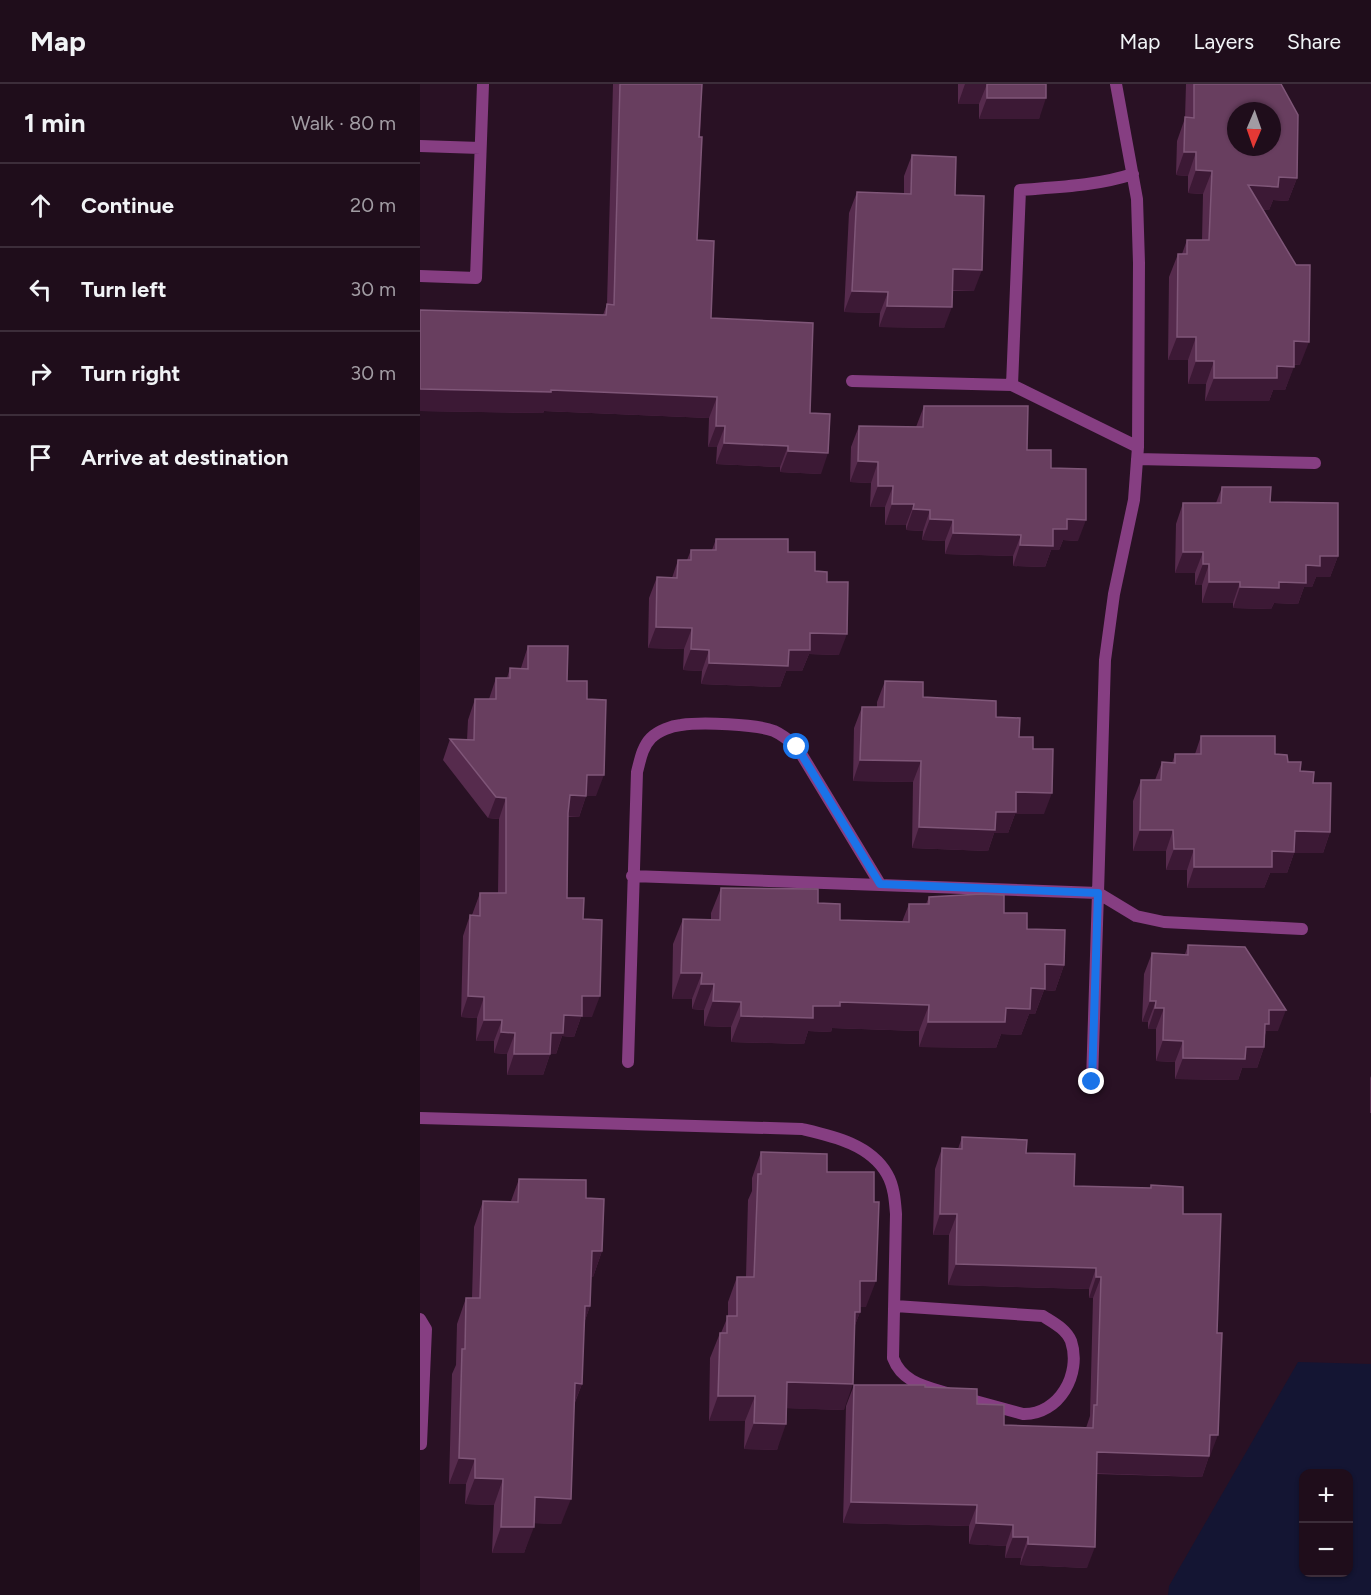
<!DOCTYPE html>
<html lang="en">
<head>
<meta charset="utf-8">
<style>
  body { margin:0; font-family:Figtree,sans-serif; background:#271624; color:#f1f3f6 }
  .controls { position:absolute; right:18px; bottom:18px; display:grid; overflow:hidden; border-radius:12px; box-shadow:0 2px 4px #0004 }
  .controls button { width:54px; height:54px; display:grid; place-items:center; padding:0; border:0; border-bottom:2px solid #3c2d3a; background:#1f0d1b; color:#f1f3f6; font:30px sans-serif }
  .compass { position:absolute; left:807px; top:18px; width:54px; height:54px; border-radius:50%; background:#1f0d1b; box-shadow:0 2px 4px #0004; rotate:182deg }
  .stop { position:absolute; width:18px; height:18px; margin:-14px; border:4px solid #1a73e8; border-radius:50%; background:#fff }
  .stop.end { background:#1a73e8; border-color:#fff; box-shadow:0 2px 6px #0008 }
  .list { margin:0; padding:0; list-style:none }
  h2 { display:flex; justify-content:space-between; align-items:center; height:78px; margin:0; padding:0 24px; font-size:26px }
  h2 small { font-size:20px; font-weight:400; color:#a19ca3 }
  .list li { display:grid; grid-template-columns:39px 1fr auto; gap:18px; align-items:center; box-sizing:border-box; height:84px; padding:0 24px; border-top:2px solid #3c2d3a }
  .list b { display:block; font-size:22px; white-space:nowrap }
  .list em { font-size:20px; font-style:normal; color:#a19ca3 }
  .icon { flex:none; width:33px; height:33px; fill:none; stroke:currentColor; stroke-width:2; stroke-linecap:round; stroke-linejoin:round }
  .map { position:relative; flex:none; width:951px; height:1511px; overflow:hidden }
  header { display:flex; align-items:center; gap:36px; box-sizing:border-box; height:84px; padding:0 30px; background:#1f0d1b; border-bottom:2px solid #3c2d3a }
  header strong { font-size:28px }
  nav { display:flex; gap:33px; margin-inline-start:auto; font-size:21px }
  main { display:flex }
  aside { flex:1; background:#1f0d1b }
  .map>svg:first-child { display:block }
  .park { fill:#141533; fill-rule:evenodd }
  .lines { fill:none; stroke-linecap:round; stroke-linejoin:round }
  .lane { stroke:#863e82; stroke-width:12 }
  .wall { fill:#562b4d }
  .shaded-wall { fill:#3c1935 }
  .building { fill:#683e5f; stroke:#7f5678; stroke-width:1.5; fill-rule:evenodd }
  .route { stroke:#1a73e8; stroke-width:8 }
</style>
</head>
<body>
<header>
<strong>Map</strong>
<nav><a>Map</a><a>Layers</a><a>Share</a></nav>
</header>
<main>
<aside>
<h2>1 min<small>Walk · 80 m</small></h2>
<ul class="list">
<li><svg class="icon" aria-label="ahead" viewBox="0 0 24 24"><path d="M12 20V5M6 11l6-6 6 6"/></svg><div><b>Continue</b></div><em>20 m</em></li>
<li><svg class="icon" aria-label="left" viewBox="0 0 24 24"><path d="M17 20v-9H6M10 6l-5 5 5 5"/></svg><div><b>Turn left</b></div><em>30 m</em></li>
<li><svg class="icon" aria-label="right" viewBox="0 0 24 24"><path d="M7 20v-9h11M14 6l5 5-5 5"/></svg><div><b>Turn right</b></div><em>30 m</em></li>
<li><svg class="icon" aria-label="arrive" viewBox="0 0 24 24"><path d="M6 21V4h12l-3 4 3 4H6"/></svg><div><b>Arrive at destination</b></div></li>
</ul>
</aside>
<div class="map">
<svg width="951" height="1511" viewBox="0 0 951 1511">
  <rect width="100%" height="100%" fill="#291124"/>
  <path class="park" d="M878,1278L951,1280V1511H748L749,1502ZM884,1390H928V1488H884Z"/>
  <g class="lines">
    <path class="lane" d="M0,62L60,64
      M0,192L56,194L63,0
      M432,297L592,301L718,363
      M592,301L600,106C638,103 676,102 713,90
      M717,375L895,379
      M212,792L678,809L685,576L694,510L714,416L718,363L719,179L717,115L696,0
      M208,978L217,688C220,677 222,663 231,654C238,647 251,642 261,641C281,638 336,640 354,647C363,651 370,657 377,663L460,800
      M672,997L678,809L716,832L744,838L882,845
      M0,1034L382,1045C412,1052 450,1060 467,1090C474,1102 475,1117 476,1130L473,1274C482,1298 504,1302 527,1309
      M475,1222L623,1232C634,1239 646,1245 651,1257C662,1290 639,1331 603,1330L544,1314
      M0,1235L6,1245L1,1360"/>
  </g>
  <path class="wall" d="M193,0H282L281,19L277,156L291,234L390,329L401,390L360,388V383L296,380L297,363H288L289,334L124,327L123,329L0,327L183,231L187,220Z
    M538,0H626L619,35H559V20H538Z
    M766,0H861L877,94L868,117L853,116L849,126H843L880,281H874L865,306H853L849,317H785L786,300H768V276H748L749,193L758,170H762L767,156H782L783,110L768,109V92L756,91L757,57L765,34Z
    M492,71L535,111L554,207H532L524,244L459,243L460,229L424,228L429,129L437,108L484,110V92Z
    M504,322L607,366L631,384L658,457L643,456L639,466H631L625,483L593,482V472L525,470V457L502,456L503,447L486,446V441H465V423H450L451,399L430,398L431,363L439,342L496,343Z
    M802,403L850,418L918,472L910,493H896L892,503H884L878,520L854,519L851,525L813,524V519H782V501H775V489H755L756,440L763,419H796Z
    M296,455L368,468L395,487L407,498L419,571L389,570L382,587H366L360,603L281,600L282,587L263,586L264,565L228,564L229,514L237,493L252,494L258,476H267L271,466H292Z
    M108,562L167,615L176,712H166L159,733H148L147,814L163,835L172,933H161L154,953L142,952L136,970H130L123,991H87V970L74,969V957H56L57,934L41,933L43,852L50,831H52L60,809H78L79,735L68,734L23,676L30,655L47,656L48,636L55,615H69L76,594H87L90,584H101Z
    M465,597L503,613L576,633L613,665L624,730H595L588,749H574L568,767L492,764L493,698L433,697L434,644L442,623H457V618Z
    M781,652L855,670L880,687L893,699L910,748L903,769H874L867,789H850L844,804H767V786H746V767H713V717L721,696H735L742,678L752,679L755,670H775Z
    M301,804L398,819L420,836L482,838L489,820H506L509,813L584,829L607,845L644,881L635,907L624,906L615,930H609L601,951L581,950L576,964L499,963V947L412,944L411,948L388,947L384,960L311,958V943L284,942V926L272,925V915H252L253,860L263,835L291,836V829Z
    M768,861L858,947H846L845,951L844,963L837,984H822L818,996L755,995V978L736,977V945H728V938H722L724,890L732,869L765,870Z
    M951,992V1029H950V994Z
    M542,1053L606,1069L654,1102L730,1104L731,1101L763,1130L790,1372H789L782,1393L677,1390L667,1484L600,1481L601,1474H585L586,1462L549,1460V1442L423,1439L426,1322L434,1301L505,1303L557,1320L584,1341L666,1344L670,1332L673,1214H669V1205L528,1201L529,1151H513L515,1085L522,1064L538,1065Z
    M341,1068L407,1088L446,1223H440V1228L435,1241L424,1326L367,1324L357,1366L324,1365L325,1337H289L290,1274L300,1249H301L308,1232V1218L317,1193H326L328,1116L332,1107V1094Z
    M99,1095L166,1114L182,1167L173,1193H171L170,1222L164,1239L162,1300L154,1321L141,1440L114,1439L104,1469H72L74,1421L45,1420L46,1400H29L32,1290L36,1281L37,1240L46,1214H52L54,1143L63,1117H91Z"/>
  <path class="shaded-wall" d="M545,0H567L559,20H538Z
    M567,14H626L619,35H559Z
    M764,68H776L768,92L756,91Z
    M776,86L792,87L783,110L768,109Z
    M859,93L877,94L868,117L853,116L849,126L820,125L828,101Z
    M533,185L562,186L554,207L525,206Z
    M432,207L468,208L460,229L424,228Z
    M467,222L532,223L524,244L459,243Z
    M757,253H776L768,276H748Z
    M874,257L889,258L880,281L865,280Z
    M776,277H794L786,300H768Z
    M857,282L874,283L865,306H853L849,317H785L794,294Z
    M0,305L131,306L297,313L289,334L124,327L123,329L0,327Z
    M296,342H305L297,363H288Z
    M304,359L368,362L360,383L296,380Z
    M368,367L408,369L401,390L360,388Z
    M438,377L458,378L451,399L430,398Z
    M458,402H473L465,423H450Z
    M472,420H494L486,441H465Z
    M493,425L510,426L503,447L486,446Z
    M510,435L533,436L525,457L502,456Z
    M647,435L666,436L658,457L643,456L639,466H631L625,483L593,482L600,461L633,445Z
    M533,449L601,451L593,472L525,470Z
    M763,468H783L775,489H755Z
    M900,472H918L910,493H896L892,503H884L878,520L854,519L851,525L813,524L820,503L859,498Z
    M783,480H789L782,501H775Z
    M789,498H820L813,519H782Z
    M236,543L272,544L264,565L228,564Z
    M390,549L427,550L419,571L389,570L382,587H366L360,603L281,600L289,579L369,566Z
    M271,565L289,566L282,587L263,586Z
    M440,676L501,677L493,698L433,697Z
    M167,691H184L176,712H166L159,733L143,732L150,711Z
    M596,708L632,709L624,730H595L588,749H574L568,767L492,764L499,743L576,728Z
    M76,713L86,714L79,735L68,734Z
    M720,746H753L746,767H713Z
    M875,747L910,748L903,769H874L867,789H850L844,804H767L774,783L852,767Z
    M754,765H774L767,786H746Z
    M625,880L644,881L635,907L624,906L615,930H609L601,951L581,950L576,964L499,963L508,938L586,924L611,904Z
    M261,889H282L272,915H252Z
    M281,900H294L284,926L272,925Z
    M48,912L64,913L57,934L41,933Z
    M162,912H180L172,933H161L154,953L142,952L136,970H123L131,949L144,931Z
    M293,917L321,918L311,943L284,942Z
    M730,917H736L728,938H722Z
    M420,918L509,921L499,947L412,944L411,948L388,947L384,960L311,958L321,932Z
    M735,924H744L736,945H728Z
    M849,926H866L858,947H846L841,961H837Z
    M64,936H82L74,957H56Z
    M81,948L95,949L87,970L74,969Z
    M743,956L763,957L755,978L736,977Z
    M826,963H844L837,984H822L818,996L755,995L763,974Z
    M94,970H130L123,991H87Z
    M520,1130H537L529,1151H513Z
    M172,1167H182L173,1193L163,1192Z
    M536,1180L676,1184L669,1205L528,1201Z
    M676,1193H681L673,1214H669Z
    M440,1197H456L446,1223H431Z
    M165,1222H170L161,1248Z
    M435,1228H440L430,1254Z
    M367,1298L433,1300L424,1326L358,1324Z
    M155,1299L162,1300L152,1325Z
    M298,1312H335L325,1337H289Z
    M334,1339L366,1340L357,1366L324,1365Z
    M790,1351H798L790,1372H782Z
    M677,1368L789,1372L782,1393L670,1389Z
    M39,1374L55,1375L46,1400H29Z
    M55,1394L83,1395L74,1421L45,1420Z
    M115,1413L151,1415L141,1440L106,1439Z
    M431,1418L557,1421L549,1442L423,1439Z
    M556,1439L593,1441L586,1462L549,1460Z
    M81,1443H114L104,1469H72Z
    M593,1453H608L601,1474H585Z
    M608,1460L675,1463L667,1484L600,1481Z"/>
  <path class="building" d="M200,0H282L279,53H282L277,156L294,157L291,234L393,239L390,329L410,330L408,369L368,367V362L304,359L305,342H296L297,313L131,306V308L0,305V226L186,231L187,220L194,221Z
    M567,0H626V14H567Z
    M774,0H861L878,31L877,94L859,93L858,103L828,101L876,181H890L889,258L874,257V283L857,282V294H794V277H776V253H757L758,170H767V156H789L792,87L776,86V68H764L765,33L774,34ZM816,27H852V63H816Z
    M492,71L536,73L535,111L564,112L562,186L533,185L532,223L467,222L468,208L432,207L437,108L491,110Z
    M504,322H608L607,366H631V384L666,385V436L647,435V445H633V462L600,461L601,451L533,449V436L510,435V426L493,425L494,420H472L473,402H458V378L438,377L439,342L503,343Z
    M802,403H851L850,418L918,419V472H900V482L886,481V499L859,498V504L820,503V498H789V480H783V468H763V419H801Z
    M296,455H368V468H395V487L407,488V498H428L427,550L390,549V566H369L368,582L289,579V566L271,565L272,544L236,543L237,493L257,494L258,476H271V466H296Z
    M108,562H148L147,597H167V615L186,616L184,691H167L166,712L150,711L148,729L147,814H164L163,835L182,836L180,912H162V932L144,931L143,949H131L130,970H94L95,949L81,948L82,936H64V913L48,912L50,831L60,832V809H86V714L76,713L30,655L54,656L55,615H76V594H90V584L108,585Z
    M465,597L503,598V613L576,617V633L600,634L599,653H613V665H633L632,709L596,708V728H576L575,746L499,743L501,677L440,676L442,623H464Z
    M781,652H855V670L867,671L868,678H881L880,687L894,688L893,699H911L910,748L875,747L874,768L852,767V783H774V765H754L753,746H720L721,696H741L742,678L755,679V670H781Z
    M301,804L398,805V819L420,820V836L489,838V820H509V813L561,810L584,811V829H607V845L645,846L644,881L625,880V905L611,904L610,925L586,924L585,938H508L509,921L420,918V922H393V934L321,932V918L293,917L294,900H281L282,889H261L263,835L300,836Z
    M768,861L825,863L866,926H849V940H845L844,963H826L825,975L763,974V957L743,956L744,924H735L736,917H730L732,869L768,871Z
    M542,1053L607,1056L606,1069L655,1070L654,1102L731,1104V1101L763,1103V1130H801L797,1249H802L798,1351H790L789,1372L677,1368L675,1463L608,1460V1453H593V1441L556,1439L557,1421L431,1418L434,1301H505V1303L557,1305V1320L584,1321V1341L673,1344L674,1321H677L681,1193H676V1184L536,1180L537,1130H520L522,1064L542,1065Z
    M341,1068L407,1070V1088H454V1118H459L456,1197H440V1228H435L433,1300L367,1298L366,1340L334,1339L335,1312H298L300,1249H307V1232H317V1193H334L338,1090H341Z
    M99,1095L166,1096V1114L184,1115L182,1167H172L170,1222H165L162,1300L155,1299L151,1415L115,1413L114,1443H81L83,1395L55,1394V1375L39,1374L42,1265H45L46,1214H60L63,1117L98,1118Z"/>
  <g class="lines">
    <path class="route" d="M377,663L460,800L678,809L672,998"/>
  </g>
</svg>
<div class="controls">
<button>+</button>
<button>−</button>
</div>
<svg class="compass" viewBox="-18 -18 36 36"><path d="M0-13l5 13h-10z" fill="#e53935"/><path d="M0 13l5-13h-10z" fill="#a19ca3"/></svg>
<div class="stop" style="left:377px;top:663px"></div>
<div class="stop end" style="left:672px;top:998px"></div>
</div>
</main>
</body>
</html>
